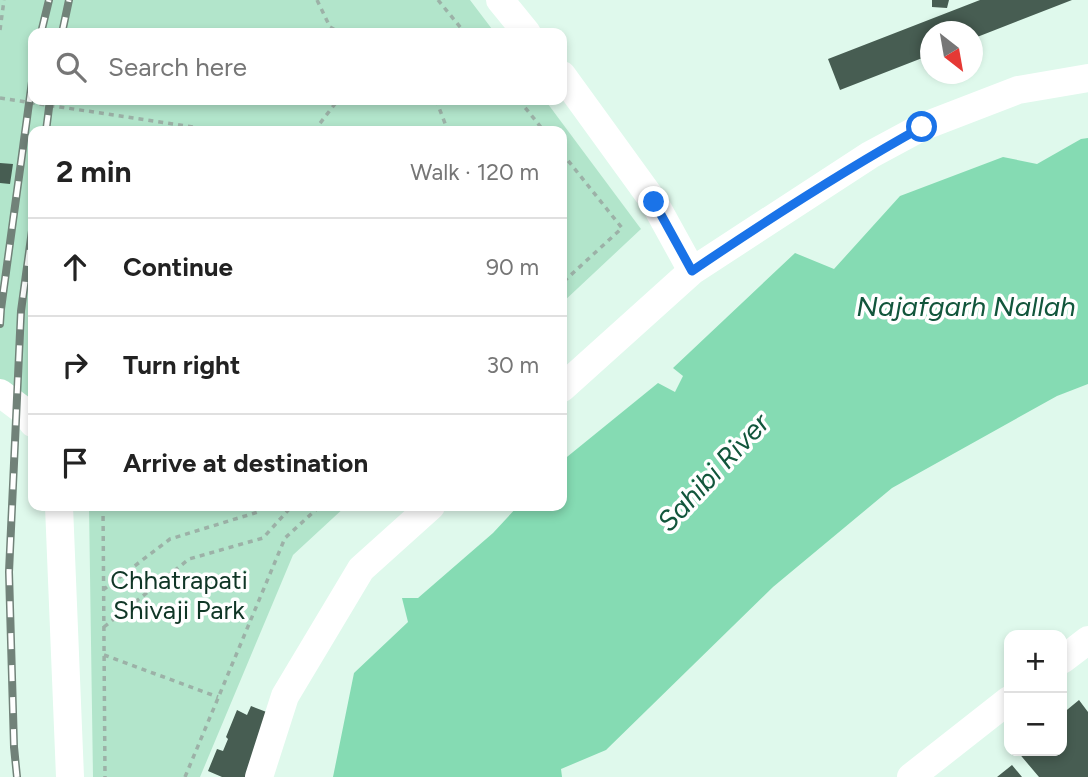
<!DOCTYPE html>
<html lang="en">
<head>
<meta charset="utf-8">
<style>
  body { margin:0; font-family:Figtree,sans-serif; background:#f6f6f6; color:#222 }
  .controls { position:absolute; right:21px; bottom:21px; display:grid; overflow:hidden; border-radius:14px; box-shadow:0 4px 10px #0003 }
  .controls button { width:63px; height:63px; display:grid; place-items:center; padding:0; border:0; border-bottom:2px solid #e0e0e0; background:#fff; color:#222; font:35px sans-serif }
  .compass { position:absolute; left:920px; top:21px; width:63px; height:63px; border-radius:50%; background:#fff; box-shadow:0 4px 10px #0003; rotate:149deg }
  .stop { position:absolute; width:21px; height:21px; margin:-16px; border:5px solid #1a73e8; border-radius:50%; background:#fff }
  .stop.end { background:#1a73e8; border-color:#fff; box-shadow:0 2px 7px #0008 }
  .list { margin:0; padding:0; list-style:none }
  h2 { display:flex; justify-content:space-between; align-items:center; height:91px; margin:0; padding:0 28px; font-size:30px }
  h2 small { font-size:23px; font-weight:400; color:#767676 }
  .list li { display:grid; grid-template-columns:46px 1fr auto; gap:21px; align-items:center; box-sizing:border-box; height:98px; padding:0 28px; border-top:2px solid #e0e0e0 }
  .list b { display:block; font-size:26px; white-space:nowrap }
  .list em { font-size:23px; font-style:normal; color:#767676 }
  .icon { flex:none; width:38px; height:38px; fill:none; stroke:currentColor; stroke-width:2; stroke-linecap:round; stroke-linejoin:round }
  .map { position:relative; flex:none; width:1088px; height:777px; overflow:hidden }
  .search { position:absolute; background:#fff; box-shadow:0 4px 10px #0003; left:28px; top:28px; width:539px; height:77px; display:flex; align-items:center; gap:18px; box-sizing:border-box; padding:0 24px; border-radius:14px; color:#767676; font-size:26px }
  .panel { position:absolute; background:#fff; box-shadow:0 4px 10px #0003; left:28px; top:126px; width:539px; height:385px; border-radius:14px }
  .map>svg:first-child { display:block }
  .green { fill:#b2e5cb }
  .water { fill:#85dbb3 }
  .building { fill:#475d52 }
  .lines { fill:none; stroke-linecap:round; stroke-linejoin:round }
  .path { stroke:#9cb1a7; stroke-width:3.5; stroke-dasharray:5 5; stroke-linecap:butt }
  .minor { stroke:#fff; stroke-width:28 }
  .rail-casing { stroke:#718279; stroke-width:8 }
  .rail { stroke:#fff; stroke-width:5; stroke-dasharray:16; stroke-linecap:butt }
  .route { stroke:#1a73e8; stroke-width:9 }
  .labels { text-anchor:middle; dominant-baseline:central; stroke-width:7; stroke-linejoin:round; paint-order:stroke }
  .park-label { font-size:26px; fill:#103626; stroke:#fff }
  .water-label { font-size:28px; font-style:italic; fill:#12563c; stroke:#fff }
</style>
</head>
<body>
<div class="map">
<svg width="1088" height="777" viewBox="0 0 1088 777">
  <rect width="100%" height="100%" fill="#dff9ec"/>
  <path class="green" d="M0,0H470L495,33H33V100H545L641,229L562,303V131H33V417L0,387Z
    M89,506H346L293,555L200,777H93Z"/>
  <path class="water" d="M1088,138V384L1057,396L892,488L773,587L606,750L561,769L562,777H333L354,673L408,622L402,598H418L493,533L518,506H562V461L658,383L675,392L683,376L673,368L795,253L834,269L900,196L1003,157L1037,164L1081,139Z"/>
  <path class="building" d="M932,0H949L947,8L932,7Z
    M980,0H1072L972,39V32H930V55L840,90L828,59Z
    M0,163L13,164L10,184L0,183Z
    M1079,700L1088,712V777H1039L1017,751H1062V714Z
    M251,706L277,716L253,777H222L208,771L217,749L223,751L228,739L226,737L237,710L247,715Z
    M1012,765L1022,777H997Z"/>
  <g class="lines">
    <path class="path" d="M317,0L330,27L340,33
      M438,0L465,33
      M0,30L4,0
      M0,98L220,131
      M436,100L448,131
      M519,100L544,131
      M314,131L338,100
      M562,153L622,228L562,283
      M103,506L105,777
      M103,590L170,539L258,512L264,506
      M104,627L189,559L263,538L292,506
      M104,655L218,697
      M185,777L285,538L320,506"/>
    <path class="minor" d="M500,0L527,33
      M562,75L654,202L692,271
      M562,388L692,271L870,155L922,127L1018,90L1088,78
      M0,393L24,411L33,423
      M59,506L70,777
      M1062,660L1088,640
      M259,777L285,696L361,569L431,506
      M911,777L1009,700"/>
    <defs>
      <path id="rail" d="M41,33L49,0
        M62,33L69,0
        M46,131L50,100
        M0,324L1,309L33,74
        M17,777L14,747L9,572L21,311L33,223"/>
    </defs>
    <use href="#rail" class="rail-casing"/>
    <use href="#rail" class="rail"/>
  </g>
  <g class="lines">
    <path class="route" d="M654,202L692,271C767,220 843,171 922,127"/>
  </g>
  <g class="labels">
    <g class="park-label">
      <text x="179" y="580">Chhatrapati<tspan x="179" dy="30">Shivaji Park</tspan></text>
    </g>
    <g class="water-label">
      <text x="966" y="306">Najafgarh Nallah</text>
      <text transform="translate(713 472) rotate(-47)">Sahibi River</text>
    </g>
  </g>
</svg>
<div class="controls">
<button>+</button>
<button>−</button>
</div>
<svg class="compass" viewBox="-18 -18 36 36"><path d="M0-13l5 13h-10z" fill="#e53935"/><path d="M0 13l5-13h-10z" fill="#767676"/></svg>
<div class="stop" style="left:922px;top:127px"></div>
<div class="stop end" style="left:654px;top:202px"></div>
<div class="search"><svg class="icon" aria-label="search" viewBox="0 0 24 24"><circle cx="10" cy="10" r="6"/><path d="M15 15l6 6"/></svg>Search here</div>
<section class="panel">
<h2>2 min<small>Walk · 120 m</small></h2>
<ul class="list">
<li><svg class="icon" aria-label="ahead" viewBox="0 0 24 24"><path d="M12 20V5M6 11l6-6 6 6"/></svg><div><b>Continue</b></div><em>90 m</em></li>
<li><svg class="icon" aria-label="right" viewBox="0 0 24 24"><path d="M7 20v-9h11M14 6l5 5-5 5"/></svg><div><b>Turn right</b></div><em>30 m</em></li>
<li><svg class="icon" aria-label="arrive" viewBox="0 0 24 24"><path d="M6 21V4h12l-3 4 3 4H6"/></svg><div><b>Arrive at destination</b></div></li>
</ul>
</section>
</div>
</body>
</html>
